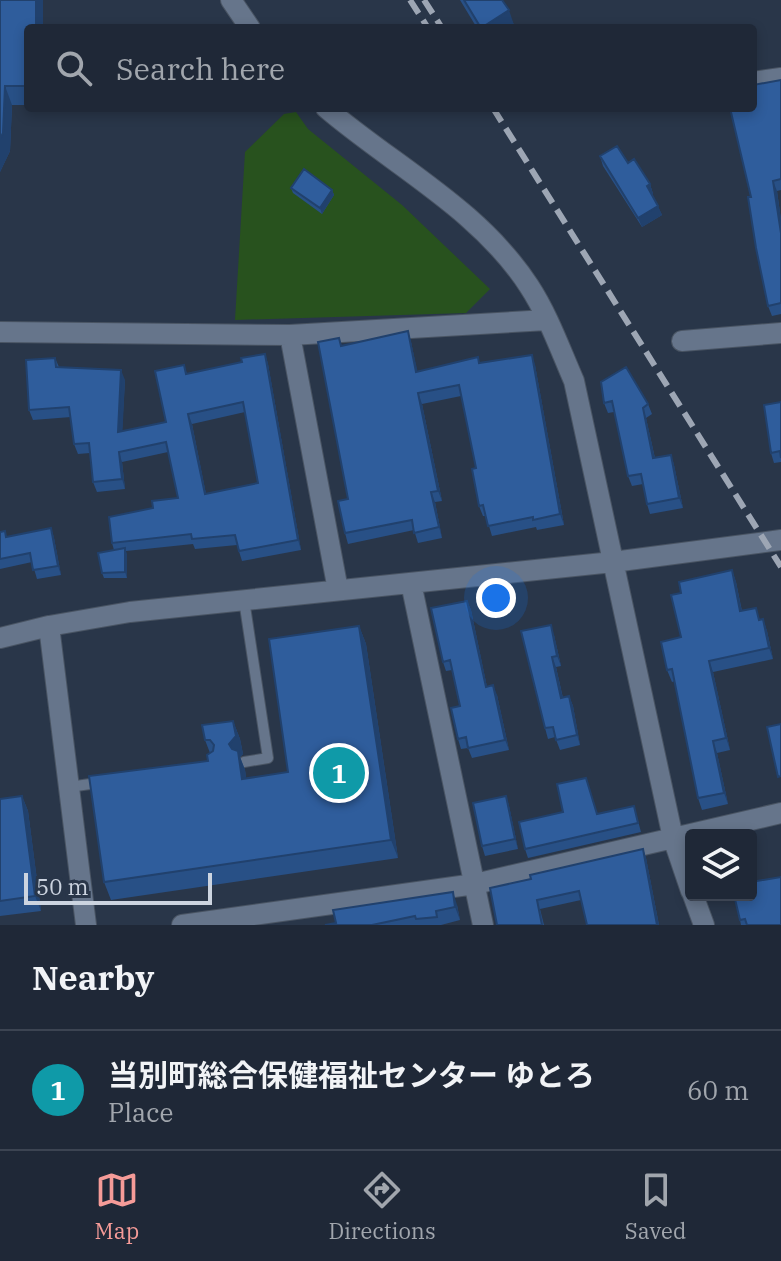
<!DOCTYPE html>
<html lang="en">
<head>
<meta charset="utf-8">
<style>
  body { margin:0; font-family:"IBM Plex Serif","Noto Sans JP",serif; background:#27303f; color:#f1f3f6 }
  .controls { position:absolute; right:24px; bottom:24px; display:grid; overflow:hidden; border-radius:8px; box-shadow:0 4px 12px #0003 }
  .controls button { width:72px; height:72px; display:grid; place-items:center; padding:0; border:0; border-bottom:2px solid #3c4452; background:#1f2837; color:#f1f3f6; font:40px sans-serif }
  .scale { position:absolute; left:24px; bottom:20px; width:188px; box-sizing:border-box; padding-left:8px; border:4px solid #ccd4e0; border-top:0; font-size:22px; line-height:28px; white-space:nowrap; color:#ccd4e0; -webkit-text-stroke:6px #293649; paint-order:stroke }
  .you { position:absolute; left:496px; top:598px; width:28px; height:28px; margin:-20px; border:6px solid #fff; border-radius:50%; background:#1a73e8; box-shadow:0 0 0 12px #1a73e833 }
  .badge { display:grid; place-items:center; width:52px; height:52px; border-radius:50%; background:#f59b98; color:#fff; font-size:26px; font-weight:700 }
  .pin { position:absolute; translate:-50% -50%; border:4px solid #fff; box-shadow:0 2px 8px #0006 }
  .list { margin:0; padding:0; list-style:none }
  h2 { display:flex; justify-content:space-between; align-items:center; height:104px; margin:0; padding:0 32px; font-size:34px }
  h2 small { font-size:26px; font-weight:400; color:#a1a6ad }
  .list li { display:grid; grid-template-columns:52px 1fr auto; gap:24px; align-items:center; box-sizing:border-box; height:120px; padding:0 32px; border-top:2px solid #3c4452 }
  .list b { display:block; font-size:30px; white-space:nowrap }
  .list p { margin:0; font-size:26px; white-space:nowrap; color:#a1a6ad }
  .list em { font-size:26px; font-style:normal; color:#a1a6ad }
  .icon { flex:none; width:44px; height:44px; fill:none; stroke:currentColor; stroke-width:2; stroke-linecap:round; stroke-linejoin:round }
  .map { position:relative; flex:none; width:781px; height:925px; overflow:hidden }
  .search { position:absolute; background:#1f2837; box-shadow:0 4px 12px #0003; left:24px; right:24px; top:24px; height:88px; display:flex; align-items:center; gap:20px; box-sizing:border-box; padding:0 28px; border-radius:8px; color:#a1a6ad; font-size:30px }
  .sheet { height:224px; background:#1f2837 }
  nav { display:flex; justify-content:space-around; align-items:center; box-sizing:border-box; height:112px; border-top:2px solid #3c4452; background:#1f2837; font-size:22px; color:#a1a6ad }
  nav a { display:grid; justify-items:center; gap:4px }
  nav .on { color:#f59b98 }
  .map>svg:first-child { display:block }
  .green { fill:#28521e }
  .lines { fill:none; stroke-linecap:round; stroke-linejoin:round }
  .service-casing { stroke:#495463; stroke-width:12 }
  .minor-casing { stroke:#495463; stroke-width:22 }
  .service { stroke:#66758b; stroke-width:10 }
  .minor { stroke:#66758b; stroke-width:20 }
  .rail { stroke:#9da6b4; stroke-width:6; stroke-dasharray:16 8; stroke-linecap:butt }
  .wall { fill:#285086; fill-rule:evenodd }
  .shaded-wall { fill:#21416d }
  .building { fill:#2f5d9c; stroke:#21416d; stroke-width:2; fill-rule:evenodd }
</style>
</head>
<body>
<div class="map">
<svg width="781" height="925" viewBox="0 0 781 925">
  <rect width="100%" height="100%" fill="#293649"/>
  <path class="green" d="M296,112L308,129L402,205L490,289L466,313L235,320L245,152L284,114Z"/>
  <g class="lines">
    <defs>
      <path id="service" d="M244,762L268,758L244,600
        M69,787L104,782"/>
      <path id="minor" d="M231,0L250,28
        M753,82L781,78
        M326,108C394,166 479,209 529,286C548,315 560,349 574,381L673,838L691,891
        M0,332L290,335L547,320
        M290,335L338,590
        M682,341L781,333
        M411,583L483,925
        M49,626L86,925
        M0,638L49,626L130,612L613,562L781,540
        M693,895L704,925
        M182,925L475,884L781,813"/>
    </defs>
    <use href="#service" class="service-casing"/>
    <use href="#minor" class="minor-casing"/>
    <use href="#service" class="service"/>
    <use href="#minor" class="minor"/>
    <path class="rail" d="M410,0L428,28
      M424,0L442,28
      M493,108L781,567"/>
  </g>
  <path class="wall" d="M0,0H43V28H28V105H12L10,151L0,172Z
    M460,0H502L514,25L510,28H477Z
    M781,80V190L777,191L781,220V314L772,316L768,306L751,197L779,81Z
    M600,156L628,163L650,184L653,194L652,195L662,215L642,227L603,166Z
    M291,188L332,190L334,195L322,214L293,193Z
    M411,342L417,371L480,363L535,365L564,525L537,530L536,527L492,536L486,516H483L479,506L476,468L461,396L422,404L442,501L435,502L442,538L418,543L414,530L348,544L345,533L348,499L342,345Z
    M265,354L268,364L301,550L242,561L237,545L195,549L193,544L126,551L127,578H104L102,573L114,550L112,543L153,508L178,498L168,452L122,462L125,489L97,492L93,482L90,453L78,454L74,444L71,417L33,420L29,410L55,358L59,367L125,380L122,431L166,422L184,365L187,374L242,362ZM245,412L258,483L206,494L192,424Z
    M601,382L648,404L652,414L646,418L655,458L671,455L674,465L683,508L650,514L647,504L643,484L632,486L628,476L614,412L608,413L604,403Z
    M781,402V462L774,463L771,453Z
    M51,528L54,538L61,575L37,579L32,562L0,569V532L7,537Z
    M732,570L736,582L742,611L761,620L763,619L767,631L773,659L713,672L730,750L717,753L728,804L702,810L698,798L675,681L672,682L667,670L681,637V593Z
    M467,601L471,610L487,687L497,695L509,750L472,758L468,748L461,749L458,739L460,706L452,670L446,671L443,662Z
    M359,626L366,644L398,858L111,900L104,882L208,761L210,753L205,740L233,721L240,739L243,754L240,757L245,770L246,778L288,772Z
    M554,635L561,666L556,667L563,698L569,696L573,706L580,745L560,750L555,737L548,739L545,728Z
    M22,796L28,811L41,911L0,916V799Z
    M506,796L509,806L518,849L485,856L482,846Z
    M634,806L641,832L528,858L525,849L598,814Z
    M643,849L646,858L659,925H587L581,900L540,909L544,925H497L531,879Z
    M781,877V925H741L740,920Z
    M457,905L460,920L441,925H325Z"/>
  <path class="shaded-wall" d="M36,0H43V28H36Z
    M509,10L514,25L510,28H481Z
    M5,86L12,105L10,151L0,172V139Z
    M773,181L777,191L781,220V233Z
    M650,184L653,194L650,196L647,186Z
    M332,190L334,195L322,214L320,208Z
    M658,206L662,215L642,227L638,218Z
    M408,331L411,342L420,382L416,372Z
    M265,354L268,364L301,550L298,540Z
    M532,355L535,365L564,525L560,514Z
    M121,370L125,380L122,442L118,432Z
    M418,393L422,404L442,501L438,491Z
    M643,408L646,418L657,468L653,458Z
    M188,414L192,424L208,504L205,494Z
    M119,452L122,462L125,489L122,479Z
    M671,455L674,465L683,508L679,498Z
    M431,492L435,502L442,538L439,527Z
    M51,528L54,538L61,575L58,566Z
    M125,548L127,554V578L125,572Z
    M732,570L736,582L744,623L740,611Z
    M467,601L471,610L489,697L486,687Z
    M763,619L767,631L773,659L769,648Z
    M551,625L554,635L561,666L557,656Z
    M359,626L366,644L398,858L391,840Z
    M552,657L556,667L565,708L561,698Z
    M709,661L713,672L730,750L726,738Z
    M493,685L497,695L509,750L505,740Z
    M569,696L573,706L580,745L577,735Z
    M233,721L240,739L243,754L240,757L245,770L249,797L229,744Z
    M713,741L717,753L728,804L724,793Z
    M22,796L28,811L41,911L35,896Z
    M506,796L509,806L518,849L515,839Z
    M643,849L646,858L659,925H657Z
    M453,892L457,905L460,920L455,907Z"/>
  <path class="building" d="M0,0H36V28H28V86H5L3,133L0,139Z
    M464,0H502L509,10L481,28Z
    M781,80V179L773,181L781,233V303L768,306L756,248L748,197H751L730,108H753V85Z
    M617,146L628,163L634,159L650,184L647,186L658,206L638,218L600,156Z
    M304,169L332,190L320,208L291,188Z
    M408,331L416,372L478,357L479,363L532,355L560,514L533,520V517L488,526L483,505L479,506L472,469L476,468L459,385L418,393L438,491L431,492L439,527L414,533L412,520L345,533L338,501L348,499L318,342L339,338L341,346Z
    M265,354L298,540L239,551L235,535L192,539L191,534L112,543L109,517L153,508L152,501L178,498L166,442L119,452L122,479L93,482L89,443L74,444L69,407L29,410L26,360L55,358L56,367L121,370L118,432L166,422L155,371L184,365L186,374L242,362L241,358ZM243,402L258,483L205,494L188,414Z
    M626,367L648,404L643,408L653,458L671,455L679,498L647,504L641,474L628,476L612,401L604,403L601,382Z
    M781,402V458L780,451L771,453L764,405Z
    M51,528L58,566L33,570L30,553L0,559V532L5,531L6,537Z
    M125,548V572L102,573L98,553Z
    M732,570L740,611L756,608L759,620L763,619L769,648L709,661L726,738L713,741L724,793L698,798L672,669L667,670L661,642L681,637L671,595L681,593L679,582Z
    M467,601L486,687L493,685L505,740L468,748L466,737L458,739L451,708L460,706L450,660L443,662L431,608Z
    M551,625L557,656L552,657L561,698L569,696L577,735L556,740L553,727L545,728L521,631Z
    M359,626L391,840L104,882L89,776L208,761L207,755L213,751L214,745L210,740H205L202,725L233,721L236,736L229,744L232,749L238,751L242,779L288,772L269,639Z
    M781,724V776L778,777L767,727Z
    M586,778L597,814L634,806L638,823L525,849L519,822L563,812L557,784Z
    M22,796L35,896L0,901V799Z
    M506,796L515,839L482,846L473,803Z
    M643,849L657,925H587L579,891L537,900L542,925H497L490,888L531,879L530,875Z
    M781,877V925H747L745,919L740,920L734,895H751V882Z
    M453,892L455,907L436,911L437,917L416,919L415,916L372,925H325L336,923L333,910Z"/>
</svg>
<div class="controls">
<button><svg class="icon" aria-label="layers" viewBox="0 0 24 24"><path d="M12 4l9 5-9 5-9-5zM3 14l9 5 9-5"/></svg></button>
</div>
<div class="scale">50 m</div>
<div class="you"></div>
<div class="pin badge" style="left:339px;top:773px;background:#0f9aa8">1</div>
<div class="search"><svg class="icon" aria-label="search" viewBox="0 0 24 24"><circle cx="10" cy="10" r="6"/><path d="M15 15l6 6"/></svg>Search here</div>
</div>
<section class="sheet">
<h2>Nearby<small></small></h2>
<ul class="list">
<li><span class="badge" style="background:#0f9aa8">1</span><div><b>当別町総合保健福祉センター ゆとろ</b><p>Place</p></div><em>60 m</em></li>
</ul>
</section>
<nav>
<a class="on"><svg class="icon" aria-label="map" viewBox="0 0 24 24"><path d="M3 6l6-2 6 2 6-2v14l-6 2-6-2-6 2zM9 4v14M15 6v14"/></svg>Map</a>
<a><svg class="icon" aria-label="directions" viewBox="0 0 24 24"><path d="M12 3l9 9-9 9-9-9zM9 14v-3h6M13 9l2 2-2 2"/></svg>Directions</a>
<a><svg class="icon" aria-label="saved" viewBox="0 0 24 24"><path d="M7 4h10v16l-5-4-5 4z"/></svg>Saved</a>
</nav>
</body>
</html>
